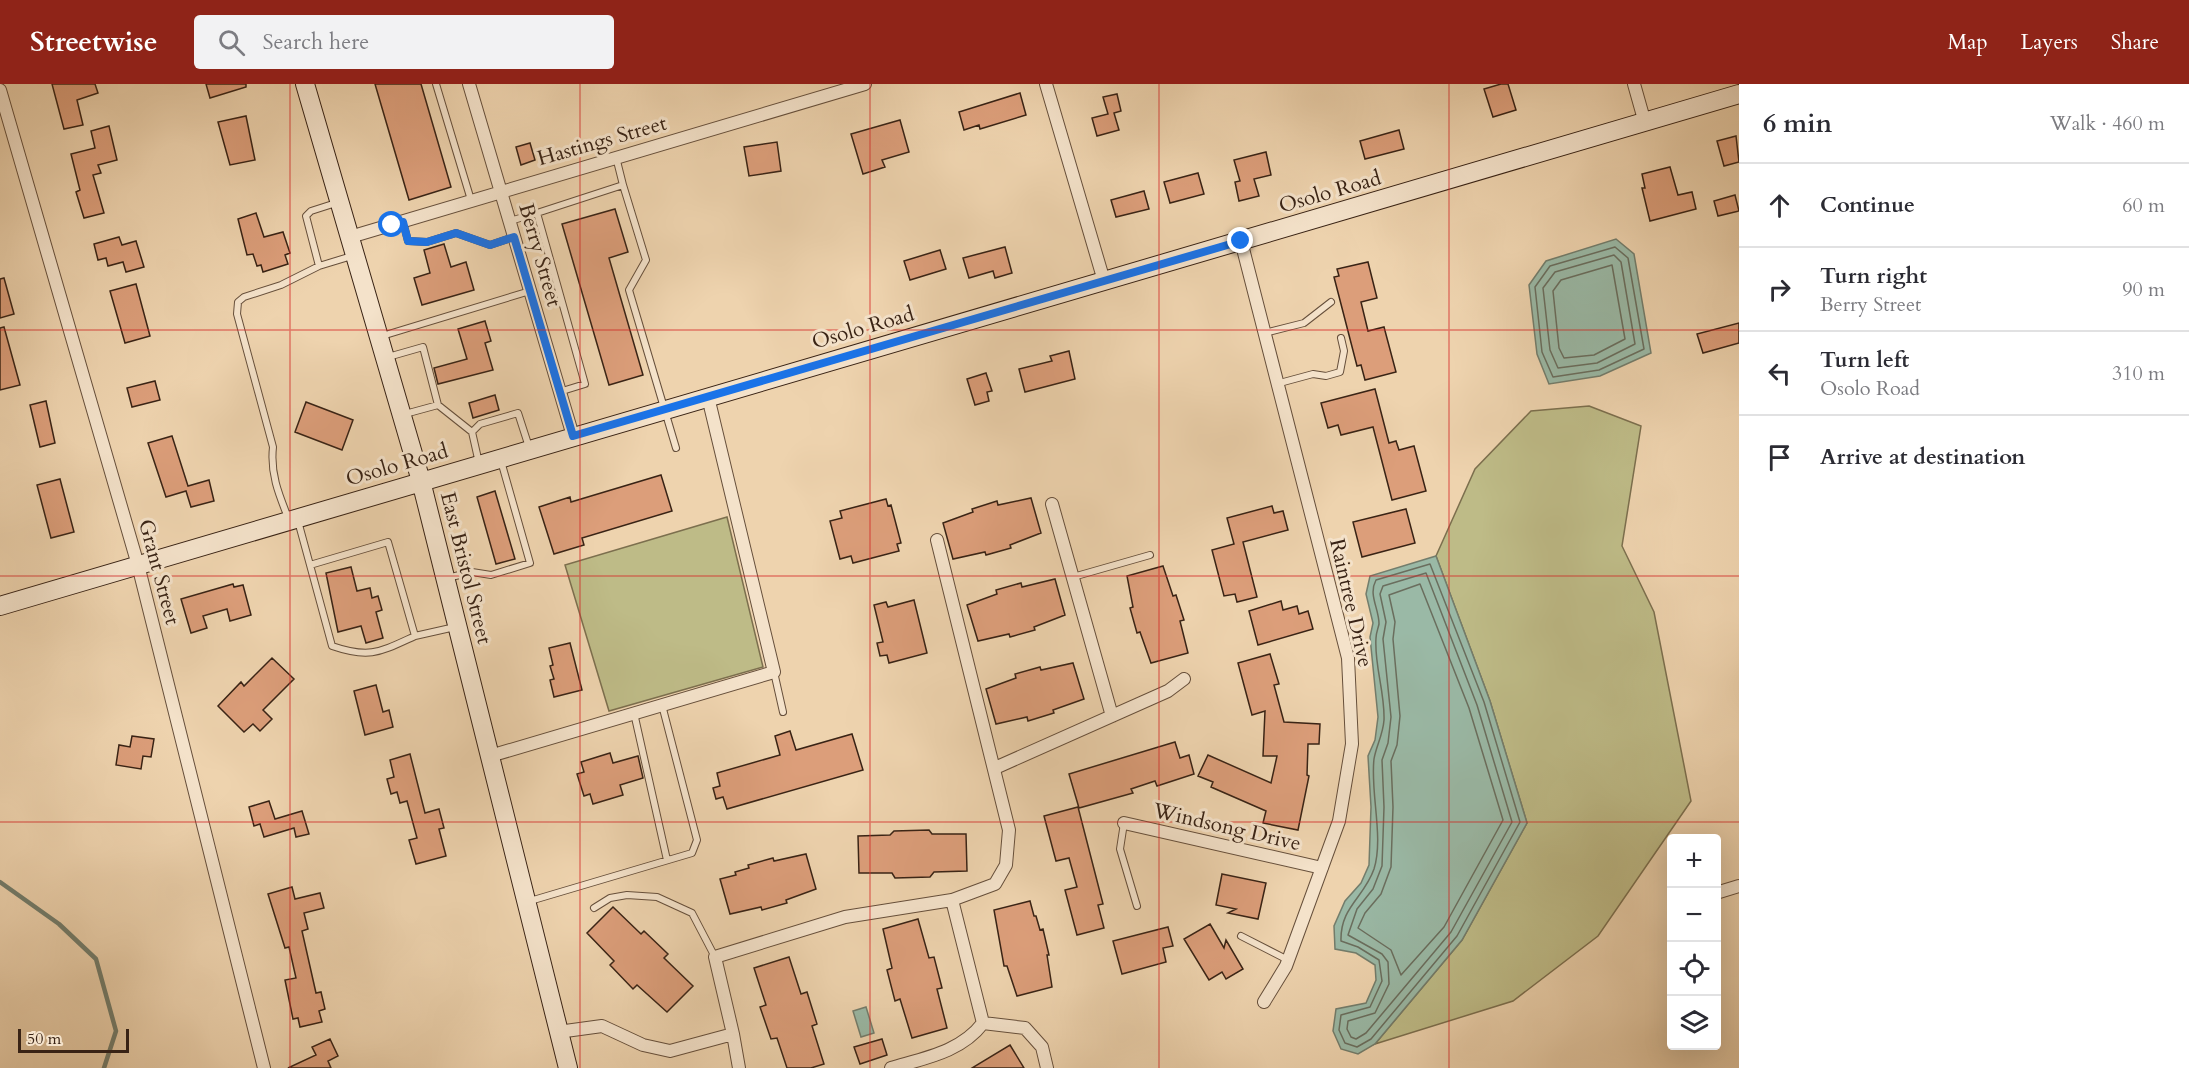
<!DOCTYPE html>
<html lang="en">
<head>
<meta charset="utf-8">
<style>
  body { margin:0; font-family:Cardo,serif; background:#f2f2f3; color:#2b2b33 }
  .controls { position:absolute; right:18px; bottom:18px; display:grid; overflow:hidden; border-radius:6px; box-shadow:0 6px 24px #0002 }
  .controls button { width:54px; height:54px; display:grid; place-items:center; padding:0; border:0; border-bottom:2px solid #e1e1e2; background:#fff; color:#2b2b33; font:30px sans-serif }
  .scale { position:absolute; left:18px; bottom:15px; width:111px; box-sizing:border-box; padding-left:6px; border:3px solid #392315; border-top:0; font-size:16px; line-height:21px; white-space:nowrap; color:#392315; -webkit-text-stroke:4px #f4e2ca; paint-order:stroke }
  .stop { position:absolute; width:18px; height:18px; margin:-14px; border:4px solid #1a73e8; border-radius:50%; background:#fff }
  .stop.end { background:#1a73e8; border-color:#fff; box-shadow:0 2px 6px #0008 }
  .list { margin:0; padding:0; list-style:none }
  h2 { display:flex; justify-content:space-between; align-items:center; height:78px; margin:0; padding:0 24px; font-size:26px }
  h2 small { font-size:20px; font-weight:400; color:#7c7c81 }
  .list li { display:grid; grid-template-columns:39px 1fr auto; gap:18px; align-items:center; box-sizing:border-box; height:84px; padding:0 24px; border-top:2px solid #e1e1e2 }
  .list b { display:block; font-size:22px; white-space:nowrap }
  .list p { margin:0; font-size:20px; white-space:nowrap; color:#7c7c81 }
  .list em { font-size:20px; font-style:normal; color:#7c7c81 }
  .icon { flex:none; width:33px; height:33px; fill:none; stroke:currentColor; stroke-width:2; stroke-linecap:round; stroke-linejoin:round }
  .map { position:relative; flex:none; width:1739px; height:984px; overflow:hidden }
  header { display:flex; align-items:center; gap:36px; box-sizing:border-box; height:84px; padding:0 30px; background:#8f2418; color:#fff }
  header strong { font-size:28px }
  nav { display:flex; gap:33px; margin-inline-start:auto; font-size:21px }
  .search { width:420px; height:54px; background:#f2f2f3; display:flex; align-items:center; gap:15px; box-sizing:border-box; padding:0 21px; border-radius:6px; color:#7c7c81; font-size:22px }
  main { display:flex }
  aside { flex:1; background:#fff }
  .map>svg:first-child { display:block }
  .green { fill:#bebb87; stroke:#7c6f4e; stroke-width:1.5 }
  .water { fill:#9ab9a6; stroke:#737d6c; stroke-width:1.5 }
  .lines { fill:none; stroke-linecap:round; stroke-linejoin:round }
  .shore { stroke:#6a6e5e; stroke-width:1.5 }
  .stream { stroke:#737d6c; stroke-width:4.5 }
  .building { fill:#dc9e7a; stroke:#392315; stroke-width:1.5 }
  .lane-casing { stroke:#664f3b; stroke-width:8 }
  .street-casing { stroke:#664f3b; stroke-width:14 }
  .secondary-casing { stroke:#392315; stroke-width:20 }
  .lane { stroke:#f4e2ca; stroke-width:6 }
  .street { stroke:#f4e2ca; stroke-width:12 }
  .secondary { stroke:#f4e2ca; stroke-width:18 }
  .route { stroke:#1a73e8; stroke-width:8 }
  .grid { fill:none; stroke:#d62828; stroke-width:1.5; stroke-opacity:0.55 }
  .labels { text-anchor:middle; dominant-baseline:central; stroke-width:6; stroke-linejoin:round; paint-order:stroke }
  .street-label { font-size:21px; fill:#392315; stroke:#f4e2ca }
</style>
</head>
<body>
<header>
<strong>Streetwise</strong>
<div class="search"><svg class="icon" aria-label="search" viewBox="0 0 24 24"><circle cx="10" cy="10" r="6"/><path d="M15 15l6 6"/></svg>Search here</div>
<nav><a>Map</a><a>Layers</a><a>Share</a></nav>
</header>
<main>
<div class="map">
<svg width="1739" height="984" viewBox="0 0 1739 984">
  <rect width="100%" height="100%" fill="#eed3ae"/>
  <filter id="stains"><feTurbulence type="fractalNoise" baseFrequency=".00333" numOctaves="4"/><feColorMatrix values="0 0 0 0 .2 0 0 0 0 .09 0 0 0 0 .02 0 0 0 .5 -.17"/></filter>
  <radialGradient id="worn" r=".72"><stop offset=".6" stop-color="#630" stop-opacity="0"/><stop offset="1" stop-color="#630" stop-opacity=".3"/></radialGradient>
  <path class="green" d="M1589,322L1641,342L1622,462L1654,528L1691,717L1598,852L1513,917L1375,960L1462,856L1527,739L1490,617L1436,472L1475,385L1531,327Z
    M727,433L763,583L609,627L565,481Z"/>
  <path class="water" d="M1616,155L1634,170L1651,269L1600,292L1549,300L1537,270L1529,201L1546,177Z
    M1436,472L1490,617L1527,739L1462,856L1375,960L1358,970L1341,965L1333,947L1336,925L1366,919L1376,896L1375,881L1356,869L1335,865L1334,842L1345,817L1361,799L1369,781L1371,723L1368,672L1375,656L1378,633L1370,553L1373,539L1366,510L1370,492Z
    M866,923L874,949L861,953L853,927Z"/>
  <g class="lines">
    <path class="shore" d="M1615,163L1628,174L1644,265L1599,286L1553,293L1542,268L1535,203L1550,182Z
      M1614,171L1621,178L1635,260L1597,279L1558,284L1550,266L1543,204L1555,188Z
      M1612,181L1625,255L1594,271L1564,274L1559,264L1553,207L1561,196Z
      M1430,480L1484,618L1520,738L1457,852L1371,955L1357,963L1345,959L1339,946L1341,931L1370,923L1382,897L1379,876L1358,863L1341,857C1340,823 1364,814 1374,785C1384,753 1370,708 1374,675C1376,662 1383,651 1384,636C1385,608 1374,581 1376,554C1376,549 1378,545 1379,540C1379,524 1368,511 1376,496Z
      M1426,489L1477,621L1512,738L1451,848L1366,949L1356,955L1351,953L1347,945L1348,937L1375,929L1389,900L1388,878L1382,870L1348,851L1357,825L1373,805L1382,782L1384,723L1382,676L1388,659L1391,633L1383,555L1386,538L1380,510L1383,502Z
      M1420,500L1469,624L1503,736L1444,843L1401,891L1391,866L1358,844L1365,829L1381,810L1391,783L1393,723L1391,677L1397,661L1400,632L1393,555L1395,538L1389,511Z"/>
    <path class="stream" d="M0,798L59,840L96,875L116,947L104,984"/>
  </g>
  <path class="building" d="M52,0H95L98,9L77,16L83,41L64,45Z
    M206,0H246V3L210,14Z
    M375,0H421L451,103L409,116Z
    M1501,0H1508L1516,26L1493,33L1484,5Z
    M1020,9L1026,31L980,45L979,41L964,46L959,28Z
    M1117,10L1121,27L1114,29L1119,46L1097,52L1092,34L1108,30L1103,13Z
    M246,32L255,76L230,81L218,38Z
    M900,36L909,68L882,76L885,83L863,90L851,50Z
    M109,42L117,76L98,81L101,89L93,91L104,129L84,134L76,108L80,106L71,70L95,64L91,47Z
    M1399,46L1404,65L1365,75L1360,57Z
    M1736,52L1739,78L1724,82L1717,57Z
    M777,58L781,87L749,92L744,63Z
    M530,59L535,76L521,81L516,63Z
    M1266,68L1271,91L1254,95L1259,112L1239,117L1235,98L1240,97L1234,76Z
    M1670,83L1678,111L1692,108L1696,125L1650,137L1642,104H1645L1642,90Z
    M1198,89L1204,110L1170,119L1164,98Z
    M1144,107L1149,125L1116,133L1111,116Z
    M1735,111L1739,127L1718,132L1714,117Z
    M615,125L628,168L609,174L643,291L609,301L562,140Z
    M256,129L264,153L283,148L290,169L285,171L288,180L263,188L261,181L257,182L253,170L247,171L238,135Z
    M119,153L122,161L136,157L144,183L126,188L123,178L108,182L106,174L98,176L94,160Z
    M444,160L451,183L466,178L474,206L422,221L414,194L430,189L424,166Z
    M1005,163L1012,189L995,194L993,187L969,194L963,174Z
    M940,166L946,185L910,196L904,177Z
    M1368,178L1377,214L1361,218L1368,247L1384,243L1396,288L1365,296L1361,281L1357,282L1334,193L1339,192L1337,185Z
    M4,194L14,230L0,234V195Z
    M136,200L150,252L125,259L110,207Z
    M485,237L491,257L485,259L493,286L438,300L434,284L467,275L458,245Z
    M1739,239V259L1703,269L1697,250Z
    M4,243L20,301L0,306V244Z
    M1069,267L1075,295L1025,308L1019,285L1052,277L1050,272Z
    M986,289L992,307L987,308L989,317L975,321L967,295Z
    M155,297L160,316L132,323L127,304Z
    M1375,305L1389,359L1396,357L1399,366L1414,362L1426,407L1392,416L1373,343L1341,351L1338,341L1328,344L1321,319Z
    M495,311L499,326L473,334L469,319Z
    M46,317L55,359L40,363L30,321Z
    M306,318L353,336L342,366L295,348Z
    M172,352L188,402L209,396L214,417L191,423L186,407L166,413L148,359Z
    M661,391L672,427L582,454L584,461L554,470L539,423L570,413L571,418Z
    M60,395L74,448L51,454L37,401Z
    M495,407L515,475L496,480L477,413Z
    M1031,414L1041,449L1010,461L1011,464L986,471L985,468L953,475L943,439L973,428L972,425L997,417L998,421Z
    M886,415L888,422L891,421L901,459L897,460L899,467L853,479L851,472L840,475L830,437L842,434L840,427Z
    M1272,422L1274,429L1283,427L1288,446L1243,458L1257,513L1237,518L1235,510L1224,512L1212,466L1234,460L1227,434Z
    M1406,425L1415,459L1362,473L1353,438Z
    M1163,482L1173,512L1176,511L1184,536L1180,537L1188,569L1151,579L1140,548L1137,549L1130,524L1133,523L1127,492Z
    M351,483L357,507L370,504L372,514L378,512L382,526L376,528L383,554L366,559L361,542L338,548L326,489Z
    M1055,495L1065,531L1034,543L1035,546L1010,553L1009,550L978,557L967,521L997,510L996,506L1021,499L1022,503Z
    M233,500L234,503L243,501L251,531L230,537L227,525L203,532L207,544L191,549L181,515Z
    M914,516L927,569L889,579L887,571L880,572L877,559L883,558L874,521L886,518L888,523Z
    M1281,517L1283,526L1297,522L1299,530L1308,527L1313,545L1258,561L1249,527Z
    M570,559L582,606L554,613L550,596L554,595L550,582L553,581L549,564Z
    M1270,570L1279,600L1274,601L1284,638L1320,640L1319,660H1308L1307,691L1309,692L1298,746L1263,739L1266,727L1211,703L1213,698L1198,692L1208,671L1271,699L1277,672H1263L1265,627L1252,631L1238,579Z
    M272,574L294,595L263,626L272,635L260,647L253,640L244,648L218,622L241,598L244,602Z
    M1073,579L1084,615L1053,626L1054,629L1028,637L1027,633L996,640L986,605L1016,594L1015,590L1040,583L1041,586Z
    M376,601L383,628L389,626L393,643L365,651L354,607Z
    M790,647L796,666L852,650L863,686L727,725L723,713L716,715L713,704L720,702L717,689L780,671L775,652Z
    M132,652L154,655L151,673L143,672L141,685L116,681L119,661L130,663Z
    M1175,658L1180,674L1189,671L1194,690L1157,702L1155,697L1131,705L1133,709L1079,724L1069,690Z
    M610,669L613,679L638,672L643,694L620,701L623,711L593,720L590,710L584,712L577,690L584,688L581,678Z
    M410,670L425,729L439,725L444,744L439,745L446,772L416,780L409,756L417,754L407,717L400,719L397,708L391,710L387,695L394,693L390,676Z
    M269,717L275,735L302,727L309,750L296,753L294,744L264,753L260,740L254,742L249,723Z
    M1078,723L1103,820L1098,821L1104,844L1077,851L1065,806L1077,803L1069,774L1056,777L1044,732Z
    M929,746L932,750H966L967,787L934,788L930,793L895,794L892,789H859L858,752L890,751L894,747Z
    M806,770L816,805L786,816L787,819L762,826L761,823L730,830L720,795L736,791L735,788L749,784L748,781L773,774L774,777Z
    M1222,790L1266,799L1258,835L1228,829L1236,825L1216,821Z
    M292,803L295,815L320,809L324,824L304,829L308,845L302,847L316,909L321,908L325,925L319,927L322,938L300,943L298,934L293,935L285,896L296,894L289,863L285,864L268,810Z
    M1030,817L1034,832H1036L1040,846L1043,845L1049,871H1047L1052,903L1017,912L1007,882H1004L994,826Z
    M613,823L641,850L644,847L668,870L664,874L693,902L667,928L637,901L633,905L610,881L614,877L587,849Z
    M918,835L929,874L934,873L942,904L937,905L947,944L912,954L900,915L895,917L887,886L892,884L883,845Z
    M1210,840L1224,864L1226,856L1243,885L1226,895L1222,888L1209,896L1184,855Z
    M1168,843L1173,862L1163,864L1166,878L1122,890L1113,857Z
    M789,873L801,910L807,908L817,940L812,942L824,980L811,984H787L777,954L771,955L760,923L766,921L754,884Z
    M330,955L338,972L328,977L331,984H288L316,971L312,963Z
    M882,955L887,971L860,980L854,963Z
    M1010,961L1024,984H972Z"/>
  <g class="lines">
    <defs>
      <path id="lane" d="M436,0L471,116
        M623,101L646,176L629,206L676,364
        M537,129L623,101L616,73
        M510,137L537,129L585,300L559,308
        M403,138L408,157L427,158L456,149L490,161L514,153
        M319,182L306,132L311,127L336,119
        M1265,249L1304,239L1331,218
        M382,252L530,207
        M388,273L423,263L438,321
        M1276,300L1313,290L1326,292L1340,288L1344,267L1341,254
        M405,330L438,321L472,348L479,379
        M472,348L480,340L518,329L529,363
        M289,436C279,411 270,390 273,363L237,230L238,218L244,213L281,201L319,182L352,172
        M298,437L310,481L388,458L415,552L455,543
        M310,481L332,562C370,575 380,568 415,552
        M1073,493L1150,471
        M447,494L472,488L491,491L530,479L501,377
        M774,588L783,628
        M634,629L667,776
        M1124,739L1120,765L1137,822
        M530,817L692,769L697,756L662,621
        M594,824L610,814L627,811L657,813L692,829L715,873
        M1241,852L1288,876"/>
      <path id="street" d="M469,0L573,352
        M1046,0L1104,197
        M1634,0L1645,39
        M0,6L138,481L264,984
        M350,153L865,0
        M1241,157L1348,574L1352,660L1339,737L1286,882L1264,918
        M1052,420L1112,632
        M490,672L774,588L708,313
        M995,684L1168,607L1184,595
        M1124,739L1322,784
        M1716,809L1739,802
        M952,816L983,939L1025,944L1042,963L1047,984
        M558,948L602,942L643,961L670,967L733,950L715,873L845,833L952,816L995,800L1006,781L1009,746L937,456
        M733,950L739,984
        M891,984C925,974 961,968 983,939"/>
      <path id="secondary" d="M305,0L421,397L568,984
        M0,522L1739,10"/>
    </defs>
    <use href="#lane" class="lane-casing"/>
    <use href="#street" class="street-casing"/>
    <use href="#secondary" class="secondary-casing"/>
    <use href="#lane" class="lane"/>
    <use href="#street" class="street"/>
    <use href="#secondary" class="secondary"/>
  </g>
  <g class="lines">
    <path class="route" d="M392,141L403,138L408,157L427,158L456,149L490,161L514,153L573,352L1241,157"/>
  </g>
  <path class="grid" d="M290,0V984M580,0V984M870,0V984M1159,0V984M1449,0V984M0,246H1739M0,492H1739M0,738H1739"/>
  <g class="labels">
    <g class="street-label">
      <text transform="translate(602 57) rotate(-16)">Hastings Street</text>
      <text transform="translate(1330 108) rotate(-16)">Osolo Road</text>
      <text transform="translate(540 171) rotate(74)">Berry Street</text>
      <text transform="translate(863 244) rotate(-16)">Osolo Road</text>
      <text transform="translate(397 381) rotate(-16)">Osolo Road</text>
      <text transform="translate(466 484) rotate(76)">East Bristol Street</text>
      <text transform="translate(159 488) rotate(75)">Grant Street</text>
      <text transform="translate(1351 519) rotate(77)">Raintree Drive</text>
      <text transform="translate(1227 743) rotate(13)">Windsong Drive</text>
    </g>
  </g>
  <rect width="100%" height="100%" filter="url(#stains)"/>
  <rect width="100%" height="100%" fill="url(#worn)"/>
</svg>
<div class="controls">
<button>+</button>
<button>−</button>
<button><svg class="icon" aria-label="locate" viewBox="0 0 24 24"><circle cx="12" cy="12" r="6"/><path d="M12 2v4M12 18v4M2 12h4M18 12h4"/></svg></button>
<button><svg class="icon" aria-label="layers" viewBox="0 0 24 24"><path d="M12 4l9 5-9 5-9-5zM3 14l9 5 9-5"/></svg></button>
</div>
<div class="scale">50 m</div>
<div class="stop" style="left:392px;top:141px"></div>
<div class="stop end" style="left:1241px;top:157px"></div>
</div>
<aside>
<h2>6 min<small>Walk · 460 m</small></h2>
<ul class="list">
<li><svg class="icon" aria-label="ahead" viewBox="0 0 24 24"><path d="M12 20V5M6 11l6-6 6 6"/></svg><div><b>Continue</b></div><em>60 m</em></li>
<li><svg class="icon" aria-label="right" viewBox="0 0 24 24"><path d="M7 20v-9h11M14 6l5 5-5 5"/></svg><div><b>Turn right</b><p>Berry Street</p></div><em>90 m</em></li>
<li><svg class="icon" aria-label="left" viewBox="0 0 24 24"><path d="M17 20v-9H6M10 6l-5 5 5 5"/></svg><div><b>Turn left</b><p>Osolo Road</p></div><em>310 m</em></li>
<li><svg class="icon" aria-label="arrive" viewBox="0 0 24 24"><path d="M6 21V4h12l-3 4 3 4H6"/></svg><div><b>Arrive at destination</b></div></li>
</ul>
</aside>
</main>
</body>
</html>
